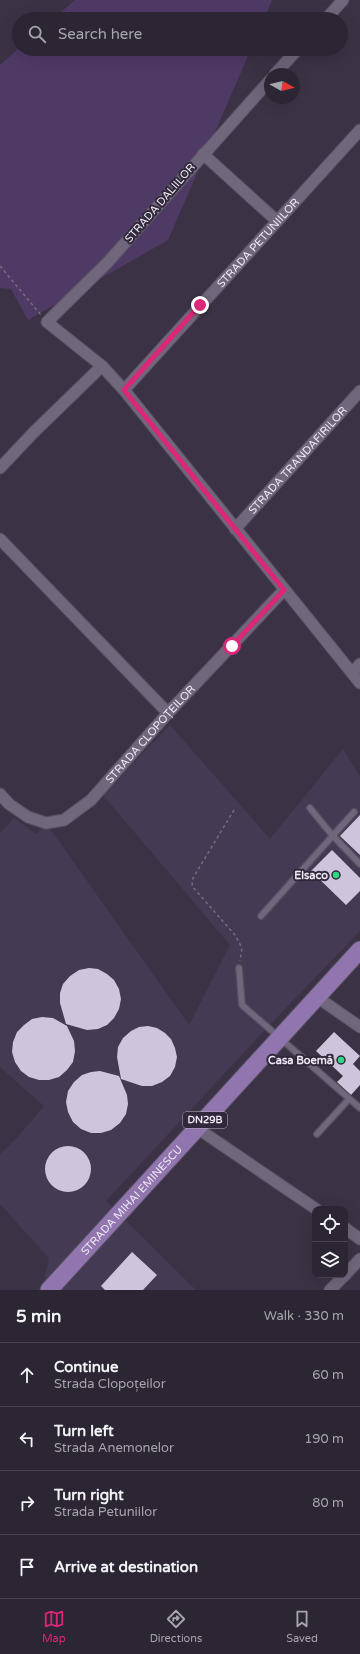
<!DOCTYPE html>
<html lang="en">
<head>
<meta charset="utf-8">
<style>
  body { margin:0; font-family:"Varela Round",sans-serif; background:#342e3c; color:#f1f3f6 }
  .controls { position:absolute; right:12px; bottom:12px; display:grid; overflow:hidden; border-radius:8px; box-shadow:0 4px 16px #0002 }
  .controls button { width:36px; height:36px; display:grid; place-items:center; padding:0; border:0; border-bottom:1px solid #48434f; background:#2c2634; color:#f1f3f6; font:20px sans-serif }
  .compass { position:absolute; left:264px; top:68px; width:36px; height:36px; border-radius:50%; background:#2c2634; box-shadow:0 4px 16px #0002; rotate:98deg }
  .stop { position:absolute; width:12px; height:12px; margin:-9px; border:3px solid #db2777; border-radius:50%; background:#fff }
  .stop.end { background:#db2777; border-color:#fff; box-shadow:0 1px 4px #0008 }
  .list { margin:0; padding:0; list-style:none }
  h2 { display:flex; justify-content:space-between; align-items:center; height:52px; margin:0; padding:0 16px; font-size:17px }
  h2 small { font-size:13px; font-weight:400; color:#a6a5ac }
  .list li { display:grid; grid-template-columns:26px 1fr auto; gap:12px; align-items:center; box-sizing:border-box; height:64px; padding:0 16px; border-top:1px solid #48434f }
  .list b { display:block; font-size:15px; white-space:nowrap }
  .list p { margin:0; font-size:13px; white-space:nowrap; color:#a6a5ac }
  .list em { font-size:13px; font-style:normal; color:#a6a5ac }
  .icon { flex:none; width:22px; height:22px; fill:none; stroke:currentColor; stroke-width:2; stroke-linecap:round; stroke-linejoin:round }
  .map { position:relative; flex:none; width:360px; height:1290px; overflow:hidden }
  .search { position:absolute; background:#2c2634; box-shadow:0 4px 16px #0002; left:12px; right:12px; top:12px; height:44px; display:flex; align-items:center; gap:10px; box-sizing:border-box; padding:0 14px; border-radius:22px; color:#a6a5ac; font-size:15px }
  .sheet { height:308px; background:#2c2634 }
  nav { display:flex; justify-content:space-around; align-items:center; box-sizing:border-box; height:56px; border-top:1px solid #48434f; background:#2c2634; font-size:11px; color:#a6a5ac }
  nav a { display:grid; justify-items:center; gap:2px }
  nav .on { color:#db2777 }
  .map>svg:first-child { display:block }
  .built { fill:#453a53 }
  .green { fill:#4f3a66 }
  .building { fill:#cec4dc }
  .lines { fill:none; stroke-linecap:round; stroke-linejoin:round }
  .lane-casing { stroke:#575060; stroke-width:8 }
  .street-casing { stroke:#575060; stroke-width:13 }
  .primary-casing { stroke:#575060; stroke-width:19 }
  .path { stroke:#746d7d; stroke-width:1.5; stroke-dasharray:3 3; stroke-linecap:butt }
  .lane { stroke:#70677c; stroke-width:5.5 }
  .street { stroke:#70677c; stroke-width:11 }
  .primary { stroke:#9075ae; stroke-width:17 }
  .route { stroke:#db2777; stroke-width:5 }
  .poi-dot { fill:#2dd884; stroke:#31293b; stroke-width:1.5 }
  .labels { text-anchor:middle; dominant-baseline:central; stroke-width:4; stroke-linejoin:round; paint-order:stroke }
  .shield { fill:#31293b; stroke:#b5afbd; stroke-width:1 }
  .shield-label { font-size:10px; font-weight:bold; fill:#eee9f5 }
  .street-label { font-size:11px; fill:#eee9f5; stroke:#31293b }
  .poi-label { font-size:11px; font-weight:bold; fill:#eee9f5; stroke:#31293b; text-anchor:end }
</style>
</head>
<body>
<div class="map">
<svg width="360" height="1290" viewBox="0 0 360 1290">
  <rect width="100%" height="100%" fill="#3b3345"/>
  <path class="built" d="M170,725L270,839L343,749L360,776V931L262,1033L106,1201L196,1290H42L49,1258L0,1204V1154L16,1139L44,1106L0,1067V833L14,818L36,834L46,823L189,1025L230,945L103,795Z"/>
  <path class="green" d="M75,0H272L264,19H53Z
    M19,48L251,49L168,240L28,320L11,289L0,288V65Z"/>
  <path class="building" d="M360,815V855L340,836Z
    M332,850L360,878V891L346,905L311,871Z
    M89,968L98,969L107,974L114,980L119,989L121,999L119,1009L114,1018L107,1025L98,1029L87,1030L66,1024L60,1003V993L63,984L70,976L79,970Z
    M42,1017L53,1018L67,1026L74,1041L75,1051L73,1062L67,1070L59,1077L49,1080H39L29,1077L21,1071L15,1062L12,1052L13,1042L17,1032L24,1025L32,1019Z
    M148,1026L157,1028L165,1033L171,1039L175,1048L177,1057L175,1067L170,1076L162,1082L152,1086H142L121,1079L117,1057L118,1047L123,1038L131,1031L139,1027Z
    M334,1032L360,1056L353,1064L360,1071V1085L351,1095L337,1082L343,1076L316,1051Z
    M100,1071L119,1076L127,1095L128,1104L126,1114L120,1123L111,1130L101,1133H91L81,1129L73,1122L68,1112L66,1102L68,1091L74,1082L82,1075L91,1072Z
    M45 1169a23 23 0 1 1 46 0a23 23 0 1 1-46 0Z
    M132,1252L157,1275L143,1290H105L101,1286Z"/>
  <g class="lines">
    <defs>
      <path id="lane" d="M310,808L332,835L360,864
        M261,916L354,812
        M239,968L242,1005L360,1108
        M317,1134L349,1099"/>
      <g id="street">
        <path d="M326,19L343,0"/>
        <path d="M275,74L298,49"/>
        <path d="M270,80L108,262L47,322L102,366L124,390L360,683"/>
        <path d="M203,154L277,221"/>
        <path id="s1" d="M124,390L360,130"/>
        <path d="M0,468L33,433L102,366"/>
        <path id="s2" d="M235,529L360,391"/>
        <path d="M0,539L168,713"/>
        <path d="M352,673L360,664"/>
        <path id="s3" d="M0,794L9,804L28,817L46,823L64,820L91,800L168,713L284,590"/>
        <path d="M317,997L360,1027"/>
        <path d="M197,1128L316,1209"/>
        <path d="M345,1228L360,1239"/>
        <path d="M345,1275L360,1259"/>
        <path d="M330,1290L345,1275"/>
      </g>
      <g id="primary">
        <path id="s4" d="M49,1290L360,950"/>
      </g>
    </defs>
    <use href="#lane" class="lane-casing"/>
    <use href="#street" class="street-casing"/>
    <use href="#primary" class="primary-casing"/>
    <path class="path" d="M0,266L41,315
      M234,810L193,878L192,886L235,935L242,948L240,961"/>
    <use href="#lane" class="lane"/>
    <use href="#street" class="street"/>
    <use href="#primary" class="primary"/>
  </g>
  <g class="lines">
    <path class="route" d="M200,305L124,390L284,590L232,646"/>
  </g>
  <g class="poi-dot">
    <circle cx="336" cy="875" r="4"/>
    <circle cx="341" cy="1060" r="4"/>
  </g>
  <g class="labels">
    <rect class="shield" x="183" y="1112" width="44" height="16" rx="3"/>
    <g class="shield-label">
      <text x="205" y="1120">DN29B</text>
    </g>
    <g class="street-label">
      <text transform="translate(160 203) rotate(-49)">STRADA DALIILOR</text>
      <text stroke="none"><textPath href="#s1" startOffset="199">STRADA PETUNIILOR</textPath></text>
      <text stroke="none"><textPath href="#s2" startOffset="93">STRADA TRANDAFIRILOR</textPath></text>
      <text stroke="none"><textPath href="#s3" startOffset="196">STRADA CLOPOȚEILOR</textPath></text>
      <text stroke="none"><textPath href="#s4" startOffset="122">STRADA MIHAI EMINESCU</textPath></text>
    </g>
    <g class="poi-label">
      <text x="328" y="875">Elsaco</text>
      <text x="333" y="1060">Casa Boemă</text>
    </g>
  </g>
</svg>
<div class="controls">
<button><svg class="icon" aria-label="locate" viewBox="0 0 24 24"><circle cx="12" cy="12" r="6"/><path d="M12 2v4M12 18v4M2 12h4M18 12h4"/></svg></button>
<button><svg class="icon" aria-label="layers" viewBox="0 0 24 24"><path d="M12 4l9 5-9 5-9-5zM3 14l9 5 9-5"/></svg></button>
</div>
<svg class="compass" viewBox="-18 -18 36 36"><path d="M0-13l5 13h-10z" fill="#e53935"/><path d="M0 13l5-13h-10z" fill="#a6a5ac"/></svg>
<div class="stop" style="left:232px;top:646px"></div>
<div class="stop end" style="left:200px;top:305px"></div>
<div class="search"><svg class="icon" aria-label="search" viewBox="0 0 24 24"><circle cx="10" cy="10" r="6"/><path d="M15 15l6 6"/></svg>Search here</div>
</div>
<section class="sheet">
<h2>5 min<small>Walk · 330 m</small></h2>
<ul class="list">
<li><svg class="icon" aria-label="ahead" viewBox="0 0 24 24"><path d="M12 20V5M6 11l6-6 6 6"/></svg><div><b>Continue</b><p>Strada Clopoțeilor</p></div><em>60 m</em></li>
<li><svg class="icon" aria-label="left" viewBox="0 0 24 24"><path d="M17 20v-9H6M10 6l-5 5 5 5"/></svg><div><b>Turn left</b><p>Strada Anemonelor</p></div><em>190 m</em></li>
<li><svg class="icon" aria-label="right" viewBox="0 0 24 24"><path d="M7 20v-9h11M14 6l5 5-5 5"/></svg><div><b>Turn right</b><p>Strada Petuniilor</p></div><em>80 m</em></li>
<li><svg class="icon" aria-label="arrive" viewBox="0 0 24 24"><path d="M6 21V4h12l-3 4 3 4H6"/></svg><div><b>Arrive at destination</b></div></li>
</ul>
</section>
<nav>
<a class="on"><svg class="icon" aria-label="map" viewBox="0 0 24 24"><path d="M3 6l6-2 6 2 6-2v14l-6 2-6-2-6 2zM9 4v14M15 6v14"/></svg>Map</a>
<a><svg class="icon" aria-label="directions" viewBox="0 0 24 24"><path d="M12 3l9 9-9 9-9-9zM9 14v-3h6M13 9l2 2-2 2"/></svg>Directions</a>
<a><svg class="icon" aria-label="saved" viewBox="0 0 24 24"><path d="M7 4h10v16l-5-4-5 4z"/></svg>Saved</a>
</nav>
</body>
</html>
